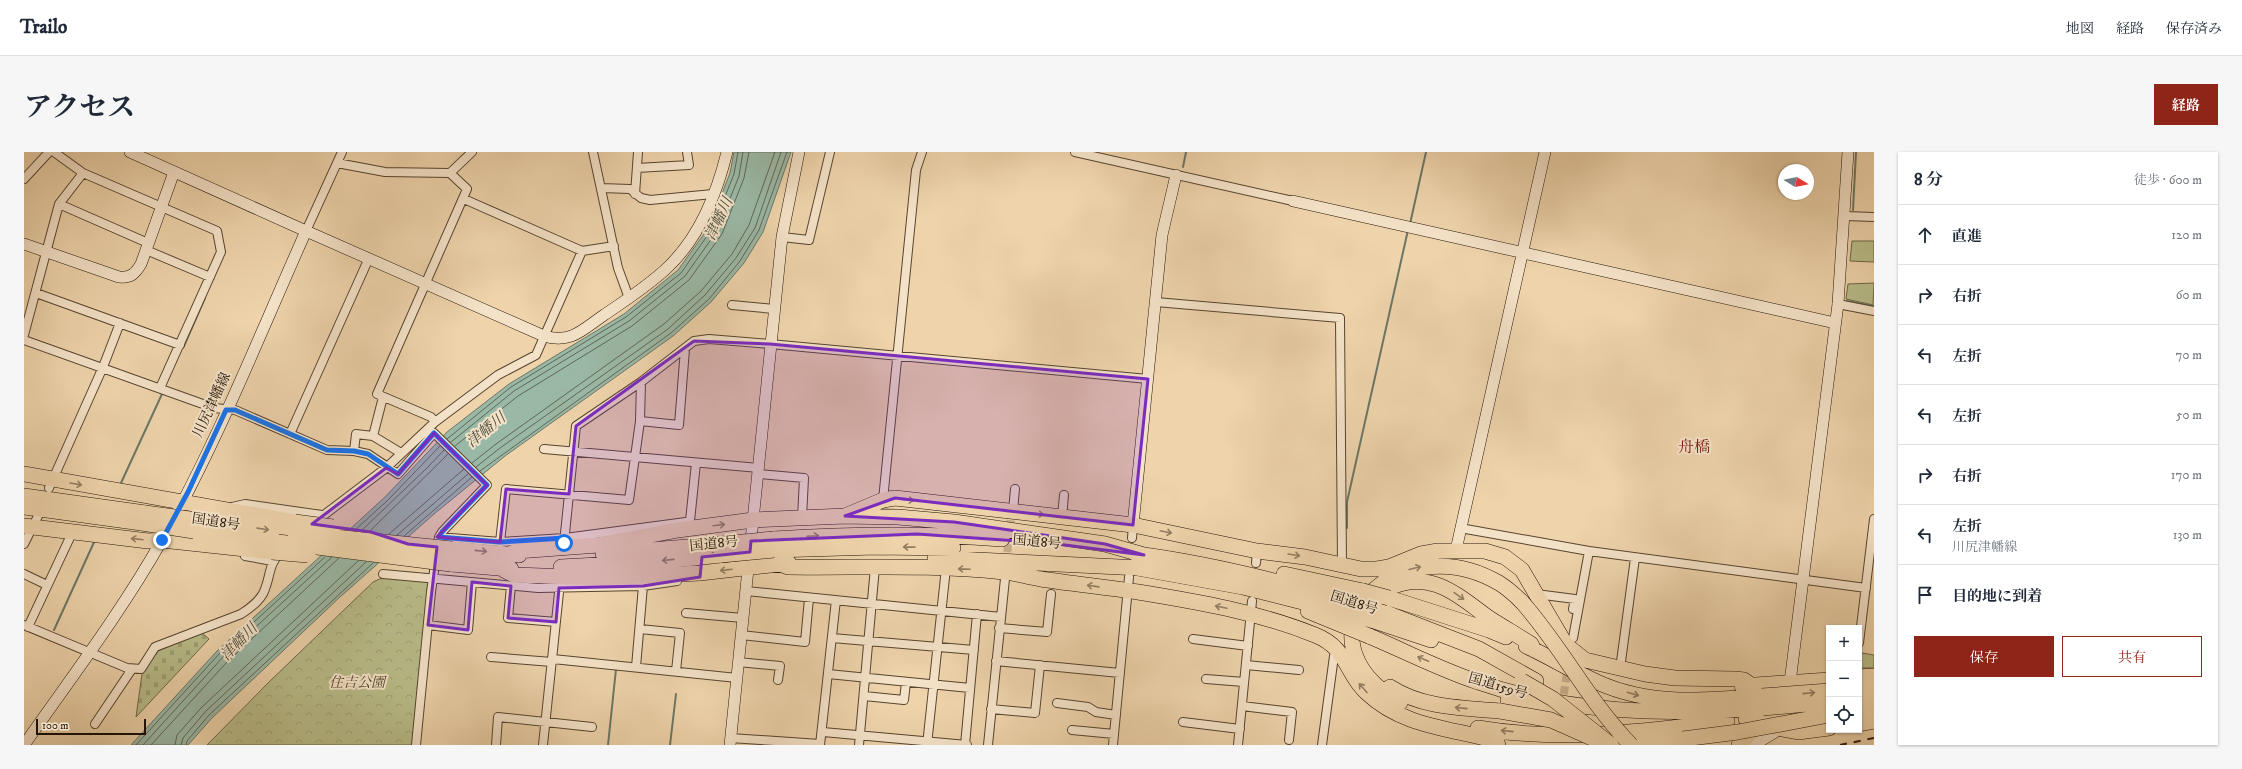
<!DOCTYPE html>
<html lang="ja">
<head>
<meta charset="utf-8">
<style>
  body { margin:0; font-family:"IM FELL DW Pica","Noto Serif JP",serif; background:#f6f6f7; color:#1f2937 }
  .controls { position:absolute; right:12px; bottom:12px; display:grid; overflow:hidden; border-radius:0px; box-shadow:0 1px 3px #0004 }
  .controls button { width:36px; height:36px; display:grid; place-items:center; padding:0; border:0; border-bottom:1px solid #e0e1e3; background:#fff; color:#1f2937; font:20px sans-serif }
  .compass { position:absolute; left:1754px; top:12px; width:36px; height:36px; border-radius:50%; background:#fff; box-shadow:0 1px 3px #0004; rotate:100deg }
  .scale { position:absolute; left:12px; bottom:10px; width:110px; box-sizing:border-box; padding-left:4px; border:2px solid #251506; border-top:0; font-size:11px; line-height:14px; white-space:nowrap; color:#251506; -webkit-text-stroke:3px #f4e2c8; paint-order:stroke }
  .stop { position:absolute; width:12px; height:12px; margin:-9px; border:3px solid #1a73e8; border-radius:50%; background:#fff }
  .stop.end { background:#1a73e8; border-color:#fff; box-shadow:0 1px 4px #0008 }
  .list { margin:0; padding:0; list-style:none }
  h2 { display:flex; justify-content:space-between; align-items:center; height:52px; margin:0; padding:0 16px; font-size:17px }
  h2 small { font-size:13px; font-weight:400; color:#747a83 }
  .list li { display:grid; grid-template-columns:26px 1fr auto; gap:12px; align-items:center; box-sizing:border-box; height:60px; padding:0 16px; border-top:1px solid #e0e1e3 }
  .list b { display:block; font-size:15px; white-space:nowrap }
  .list p { margin:0; font-size:13px; white-space:nowrap; color:#747a83 }
  .list em { font-size:13px; font-style:normal; color:#747a83 }
  .actions { display:flex; gap:8px; padding:12px 16px }
  .actions a { flex:1; padding:9px 0; border:1px solid #8f2418; border-radius:0px; text-align:center; font-size:14px; color:#8f2418 }
  .actions .main { background:#8f2418; color:#fff }
  .icon { flex:none; width:22px; height:22px; fill:none; stroke:currentColor; stroke-width:2; stroke-linecap:round; stroke-linejoin:round }
  .map { position:relative; flex:none; width:1850px; height:593px; overflow:hidden; border-radius:0px }
  header { display:flex; align-items:center; gap:24px; box-sizing:border-box; height:56px; padding:0 20px; background:#fff; border-bottom:1px solid #e0e1e3 }
  header strong { font-size:19px }
  nav { display:flex; gap:22px; margin-inline-start:auto; font-size:14px }
  .intro { display:flex; align-items:center; justify-content:space-between; box-sizing:border-box; height:96px; padding:0 24px }
  h1 { margin:0; font-size:28px }
  .button { padding:10px 18px; border-radius:0px; background:#8f2418; color:#fff; font-size:14px; font-weight:700 }
  main { display:flex; gap:24px; padding:0 24px }
  aside { flex:1; background:#fff; border-radius:0px; box-shadow:0 1px 3px #0004 }
  .map>svg:first-child { display:block }
  .grass { fill:#b8bc89; stroke:#6e6848 }
  .forest { fill:url(#forest-crowns); stroke:#6e6848 }
  .cemetery { fill:url(#cemetery-stones); stroke:#6e6848 }
  .water { fill:#9ab8a6; stroke:#6b7766 }
  .lines { fill:none; stroke-linecap:round; stroke-linejoin:round }
  .shore { stroke:#606656; stroke-width:1 }
  .stream { stroke:#6b7766; stroke-width:2 }
  .street-tunnel { stroke:#c6ad8a; stroke-width:8; stroke-dasharray:8 4; stroke-linecap:butt }
  .street-casing { stroke:#57442f; stroke-width:10 }
  .secondary-casing { stroke:#251506; stroke-width:12 }
  .highway-casing { stroke:#251506; stroke-width:16 }
  .street { stroke:#f4e2c8; stroke-width:8 }
  .secondary { stroke:#f4e2c8; stroke-width:11 }
  .highway { stroke:#eed3ab; stroke-width:15 }
  .rail { stroke:#251506; stroke-width:2; stroke-dasharray:7 7; stroke-linecap:butt }
  .highway-bridge-casing { stroke:#251506; stroke-width:16; stroke-linecap:butt }
  .highway-bridge { stroke:#eed3ab; stroke-width:15 }
  .oneway { stroke:#947e61 }
  .route { stroke:#1a73e8; stroke-width:5 }
  .marked { fill:#7b2cbf; fill-opacity:0.2; stroke:#7b2cbf; stroke-width:3; stroke-linejoin:round }
  .labels { text-anchor:middle; dominant-baseline:central; stroke-width:4; stroke-linejoin:round; paint-order:stroke }
  .street-label { font-size:14px; fill:#251506; stroke:#f4e2c8 }
  .park-label { font-size:14px; font-style:italic; fill:#51472d; stroke:#f4e2c8 }
  .water-label { font-size:15px; font-style:italic; fill:#4e4e3e; stroke:#f4e2c8 }
  .quarter-label { font-size:16px; fill:#7a1f14; stroke:#f4e2c8 }
</style>
</head>
<body>
<header>
<strong>Trailo</strong>
<nav><a>地図</a><a>経路</a><a>保存済み</a></nav>
</header>
<div class="intro"><h1>アクセス</h1><a class="button">経路</a></div>
<main>
<div class="map">
<svg width="1850" height="593" viewBox="0 0 1850 593">
  <defs>
    <pattern id="forest-crowns" width="20" height="18" patternUnits="userSpaceOnUse"><rect width="20" height="18" fill="#b8bc89"/><path d="M2 6a3 3 0 1 1 6 0M12 15a3 3 0 1 1 6 0" fill="none" stroke="#9ea175"/></pattern>
    <pattern id="cemetery-stones" width="16" height="16" patternUnits="userSpaceOnUse"><rect width="16" height="16" fill="#b8bc89"/><path d="M2 7V4a2 2 0 0 1 4 0v3zM10 15v-3a2 2 0 0 1 4 0v3z" fill="#9ea175"/></pattern>
  </defs>
  <rect width="100%" height="100%" fill="#eed3ab"/>
  <filter id="stains"><feTurbulence type="fractalNoise" baseFrequency=".005" numOctaves="4"/><feColorMatrix values="0 0 0 0 .2 0 0 0 0 .09 0 0 0 0 .02 0 0 0 .5 -.17"/></filter>
  <radialGradient id="worn" r=".72"><stop offset=".6" stop-color="#630" stop-opacity="0"/><stop offset="1" stop-color="#630" stop-opacity=".3"/></radialGradient>
  <path class="grass" d="M1828,89H1850V110L1826,109Z
    M1850,131L1849,153L1822,147L1824,132Z
    M1838,501L1850,503V516H1835Z"/>
  <path class="forest" d="M360,425L405,430L388,593H183L244,531L349,430Z"/>
  <path class="cemetery" d="M177,480L185,487L112,565L118,522L132,500Z"/>
  <path class="water" d="M710,0H767L739,80L720,111L687,150L649,184L481,304L410,362L316,445L188,566L164,593H107L193,499L361,345L423,280L485,232L600,162L654,118L685,75L706,21Z"/>
  <g class="lines">
    <path class="shore" d="M423,287L487,235L602,165L657,121L688,77L710,22L714,0
      M427,290L490,239L605,169L661,124L693,79L715,24L719,0
      M431,294L494,244L608,174L665,128L698,82L720,26L725,0
      M448,311L472,292L640,172L677,139L708,102L725,73L751,0
      M452,315L476,296L644,177L681,143L712,106L731,76L757,0
      M456,319L647,181L685,147L716,109L735,78L763,0
      M330,379L364,348L416,294
      M337,379L404,315L420,298
      M345,380L424,302
      M365,382L440,317
      M373,383L444,322
      M380,384L448,325
      M112,593L195,502L301,405
      M119,593L199,505L308,405
      M127,593L203,510L315,406
      M151,593L153,583L177,556L334,409
      M157,593L159,586L182,559L342,410
      M162,593L163,589L185,563L349,411"/>
    <path class="stream" d="M1159,15L1162,0
      M1829,58L1832,0
      M1386,72L1402,0
      M1823,149L1850,154
      M160,194L181,146
      M97,331L138,242
      M1323,376V350L1384,78
      M30,478L71,388
      M584,593L592,517
      M646,593L652,542"/>
    <path class="street-tunnel" d="M982,412L987,367
      M1538,554L1544,514"/>
    <defs>
      <path id="street" d="M30,0L59,21L193,79L197,100L136,236
        M569,0L594,116L605,146
        M1051,0L1269,49
        M313,11L361,20L426,21L448,0
        M613,16L665,13L663,0
        M0,27L25,0
        M577,36L606,37L617,46L626,48L689,42
        M611,42L614,0
        M440,47L558,99
        M35,52L124,91
        M1821,64L1850,65
        M282,79L318,0
        M758,85L785,88L806,0
        M122,98L186,125
        M12,141L156,193
        M1132,150L1316,166L1318,413
        M1814,152L1850,159
        M708,153L750,157
        M0,183L35,52L59,21
        M0,188L190,256L211,258L303,298L330,299L344,302L374,322L410,281L463,333L418,380L415,385L407,440L392,593
        M616,269L655,273L661,197
        M411,270L407,265L353,242L443,37L426,21
        M266,282L345,106
        M349,284L377,301
        M520,297L735,316
        M330,299L332,282L349,284L359,245
        M734,322L780,326L778,366
        M25,336L79,215L96,171
        M859,348L892,18L898,0
        M208,355L221,352L298,363
        M989,359L991,337
        M1038,365L1040,343
        M666,369L672,311
        M288,372L362,316L411,270L474,223L512,203L558,99L590,94
        M1436,376L1565,399L1842,436
        M415,385L476,390L541,386L662,370
        M1108,386L1109,373
        M476,390L482,337L605,348L616,269L617,230
        M540,391L552,274L617,230L670,189L685,187L746,192L1124,227
        M0,392L14,364
        M221,404L248,409
        M1232,411L1233,399
        M0,422L23,433
        M359,422L514,436L619,434L653,429
        M487,434L484,466L532,470
        M722,439L977,465
        M1512,442L1551,447L1549,457
        M662,461L719,466
        M0,473L103,516L117,517L131,495L217,462C225,457 238,447 241,437C247,422 244,413 257,400
        M404,473L444,478L448,430
        M4,475L49,379
        M975,476L1023,480L1027,442
        M616,477L656,481L652,519
        M717,483L781,490L785,446
        M808,486L950,498
        M1549,486L1565,399
        M1169,487L1224,494
        M1835,491L1850,367
        M467,505L528,510
        M529,507L713,526
        M972,509L1096,521
        M714,510L756,514L754,528
        M1222,513L1275,518
        M612,515L619,434
        M1596,517L1611,406
        M804,522L946,536
        M1182,527L1220,530
        M840,544L880,548L882,530
        M1033,551L1064,555L1072,560L1092,563
        M1218,554L1268,560L1265,588
        M967,557L1011,561L1016,513
        M1159,570L1216,577
        M71,572L108,517
        M1048,578L1090,582
        M799,580L943,593
        M706,586L796,592
        M472,593L474,565L568,575
        M519,593L536,431
        M796,593L812,448
        M835,593L851,415
        M903,593L922,416
        M941,593L953,462
        M964,593L982,417
        M1089,593L1105,425
        M1214,593L1228,449
        M1298,593L1310,504L1315,499"/>
      <path id="secondary" d="M1269,49L1811,171
        M282,79L520,184C547,192 558,178 580,163C602,148 624,134 643,116C675,86 693,41 703,0
        M0,92L95,125C107,126 111,122 117,112L150,20
        M1109,373L1138,83L1152,23
        M1432,398L1521,0
        M1765,538L1814,152L1824,0
        M0,593C47,526 98,459 138,388C194,289 236,182 282,79L106,0
        M706,593L758,85L775,0
        M1720,593L1738,588L1756,577L1758,572"/>
      <path id="highway" d="M0,322L271,370
        M0,344L121,361
        M0,355L118,371
        M821,364L859,348L871,346L1109,373L1233,399L1281,405L1337,417H1353L1365,415L1397,402L1414,399H1461L1481,405L1498,418L1542,493L1561,508L1621,522L1651,526L1711,527L1720,528L1727,533
        M173,368L271,381
        M0,374L124,389L138,388L248,400
        M170,379L254,390
        M750,387C826,382 902,381 978,387
        M428,397L495,403
        M750,398L852,395L929,396
        M486,402L493,399L574,393L654,378L729,368L821,364L874,365L930,370L1081,392L1120,403
        M579,402L687,393
        M1112,402C1184,411 1255,429 1325,449
        M911,406L1117,416
        M427,412L487,417
        M756,412L764,415C835,416 908,412 980,420C992,421 1004,425 1017,427C1049,432 1082,435 1114,440C1175,450 1234,460 1291,483C1324,496 1321,521 1343,541C1379,575 1427,576 1472,589L1474,593
        M537,415L631,410L697,403
        M1108,415L1219,435L1326,462
        M478,417L490,423L576,426L676,421L765,411
        M1260,422L1339,439
        M1365,436C1407,417 1433,443 1465,466C1479,475 1493,483 1507,492L1510,498
        M1365,446L1465,478L1482,485
        M1352,457L1455,497L1512,529
        M1284,459L1323,475
        M1347,468L1407,488
        M1345,484C1381,499 1417,518 1454,530C1545,562 1643,563 1739,556
        M1502,494C1526,505 1548,519 1573,530C1625,554 1682,549 1738,544
        M1835,525L1850,524
        M1718,534L1805,528
        M1366,535C1398,556 1439,556 1476,559
        M1835,536L1850,534
        M1835,547L1850,545
        M1484,548L1512,557L1554,563
        M1376,551C1261,482 1375,372 1475,431C1483,436 1491,443 1498,450
        M1835,558L1850,555
        M1722,567L1761,565
        M1835,572L1850,569
        M1744,574L1774,580L1805,576
        M1454,576C1535,590 1622,580 1703,569
        M1615,590L1659,587
        M1715,593L1731,576L1726,571"/>
    </defs>
    <use href="#street" class="street-casing"/>
    <use href="#secondary" class="secondary-casing"/>
    <use href="#highway" class="highway-casing"/>
    <use href="#street" class="street"/>
    <use href="#secondary" class="secondary"/>
    <use href="#highway" class="highway"/>
    <path class="rail" d="M1816,593L1850,586"/>
    <defs>
      <path id="highway-bridge" d="M121,361L173,368
        M271,370L309,375
        M118,371L170,379
        M271,381L428,397
        M254,390L427,412
        M687,393L750,387
        M248,400L284,403
        M697,403L750,398
        M1339,439L1365,446
        M1325,449L1352,457
        M1498,450C1538,495 1565,550 1607,593
        M1326,462L1347,468
        M1323,475L1345,484
        M1498,529L1529,547L1587,593
        M1738,544L1805,539
        M1739,556L1805,550
        M1476,559L1527,568L1570,587
        M1659,587L1714,580L1805,563"/>
    </defs>
    <use href="#highway-bridge" class="highway-bridge-casing"/>
    <use href="#highway-bridge" class="highway-bridge"/>
  </g>
  <defs><path id="oneway-shaft" d="M-6 0H5M1.5-3L5.5 0L1.5 3" fill="none" stroke-width="1.6" stroke-linecap="round" stroke-linejoin="round"/></defs>
  <g class="oneway">
    <use href="#oneway-shaft" transform="translate(52 332) rotate(10)"/>
    <use href="#oneway-shaft" transform="translate(884 348) rotate(6)"/>
    <use href="#oneway-shaft" transform="translate(1014 362) rotate(7)"/>
    <use href="#oneway-shaft" transform="translate(695 373) rotate(-7)"/>
    <use href="#oneway-shaft" transform="translate(239 377) rotate(8)"/>
    <use href="#oneway-shaft" transform="translate(1142 380) rotate(12)"/>
    <use href="#oneway-shaft" transform="translate(789 384) rotate(-3)"/>
    <use href="#oneway-shaft" transform="translate(113 387) rotate(-173)"/>
    <use href="#oneway-shaft" transform="translate(885 395) rotate(-179)"/>
    <use href="#oneway-shaft" transform="translate(457 399) rotate(6)"/>
    <use href="#oneway-shaft" transform="translate(1270 403) rotate(9)"/>
    <use href="#oneway-shaft" transform="translate(644 408) rotate(174)"/>
    <use href="#oneway-shaft" transform="translate(1391 416) rotate(-14)"/>
    <use href="#oneway-shaft" transform="translate(940 417) rotate(-178)"/>
    <use href="#oneway-shaft" transform="translate(702 418) rotate(173)"/>
    <use href="#oneway-shaft" transform="translate(1069 434) rotate(-172)"/>
    <use href="#oneway-shaft" transform="translate(1435 444) rotate(35)"/>
    <use href="#oneway-shaft" transform="translate(1197 455) rotate(-168)"/>
    <use href="#oneway-shaft" transform="translate(1399 507) rotate(-157)"/>
    <use href="#oneway-shaft" transform="translate(1339 536) rotate(-131)"/>
    <use href="#oneway-shaft" transform="translate(1785 541) rotate(-6)"/>
    <use href="#oneway-shaft" transform="translate(1609 542) rotate(16)"/>
    <use href="#oneway-shaft" transform="translate(1437 556) rotate(-174)"/>
    <use href="#oneway-shaft" transform="translate(1483 579) rotate(-174)"/>
  </g>
  <g class="lines">
    <path class="route" d="M138,388L164,340L202,258H211L303,298L330,299L344,302L374,322L410,281L463,333L418,380L415,385L476,390L541,386L540,391"/>
  </g>
  <path class="marked" d="M670,189L746,192L1124,227L1109,373L871,346L821,364L930,370L1081,392L1120,403L1025,391L893,382L727,389L726,400L678,405L676,425L619,434L535,436L532,470L484,466L487,434L448,430L444,478L404,473L413,395L384,392L347,380L288,372L362,316L374,322L410,281L463,333L413,385L476,390L482,337L545,342L552,274Z"/>
  <g class="labels">
    <g class="street-label">
      <text transform="translate(188 253) rotate(-65)">川尻津幡線</text>
      <text transform="translate(192 370) rotate(8)">国道8号</text>
      <text transform="translate(1013 390) rotate(5)">国道8号</text>
      <text transform="translate(690 392) rotate(-6)">国道8号</text>
      <text transform="translate(1330 451) rotate(17)">国道8号</text>
      <text transform="translate(1474 534) rotate(16)">国道159号</text>
    </g>
    <g class="park-label">
      <text x="333" y="531">住吉公園</text>
    </g>
    <g class="water-label">
      <text transform="translate(695 67) rotate(-65)">津幡川</text>
      <text transform="translate(462 278) rotate(-39)">津幡川</text>
      <text transform="translate(215 490) rotate(-46)">津幡川</text>
    </g>
    <g class="quarter-label">
      <text x="1670" y="295">舟橋</text>
    </g>
  </g>
  <rect width="100%" height="100%" filter="url(#stains)"/>
  <rect width="100%" height="100%" fill="url(#worn)"/>
</svg>
<div class="controls">
<button>+</button>
<button>−</button>
<button><svg class="icon" aria-label="locate" viewBox="0 0 24 24"><circle cx="12" cy="12" r="6"/><path d="M12 2v4M12 18v4M2 12h4M18 12h4"/></svg></button>
</div>
<svg class="compass" viewBox="-18 -18 36 36"><path d="M0-13l5 13h-10z" fill="#e53935"/><path d="M0 13l5-13h-10z" fill="#747a83"/></svg>
<div class="scale">100 m</div>
<div class="stop" style="left:540px;top:391px"></div>
<div class="stop end" style="left:138px;top:388px"></div>
</div>
<aside>
<h2>8 分<small>徒歩 · 600 m</small></h2>
<ul class="list">
<li><svg class="icon" aria-label="ahead" viewBox="0 0 24 24"><path d="M12 20V5M6 11l6-6 6 6"/></svg><div><b>直進</b></div><em>120 m</em></li>
<li><svg class="icon" aria-label="right" viewBox="0 0 24 24"><path d="M7 20v-9h11M14 6l5 5-5 5"/></svg><div><b>右折</b></div><em>60 m</em></li>
<li><svg class="icon" aria-label="left" viewBox="0 0 24 24"><path d="M17 20v-9H6M10 6l-5 5 5 5"/></svg><div><b>左折</b></div><em>70 m</em></li>
<li><svg class="icon" aria-label="left" viewBox="0 0 24 24"><path d="M17 20v-9H6M10 6l-5 5 5 5"/></svg><div><b>左折</b></div><em>50 m</em></li>
<li><svg class="icon" aria-label="right" viewBox="0 0 24 24"><path d="M7 20v-9h11M14 6l5 5-5 5"/></svg><div><b>右折</b></div><em>170 m</em></li>
<li><svg class="icon" aria-label="left" viewBox="0 0 24 24"><path d="M17 20v-9H6M10 6l-5 5 5 5"/></svg><div><b>左折</b><p>川尻津幡線</p></div><em>130 m</em></li>
<li><svg class="icon" aria-label="arrive" viewBox="0 0 24 24"><path d="M6 21V4h12l-3 4 3 4H6"/></svg><div><b>目的地に到着</b></div></li>
</ul>
<div class="actions"><a class="main">保存</a><a>共有</a></div>
</aside>
</main>
</body>
</html>
